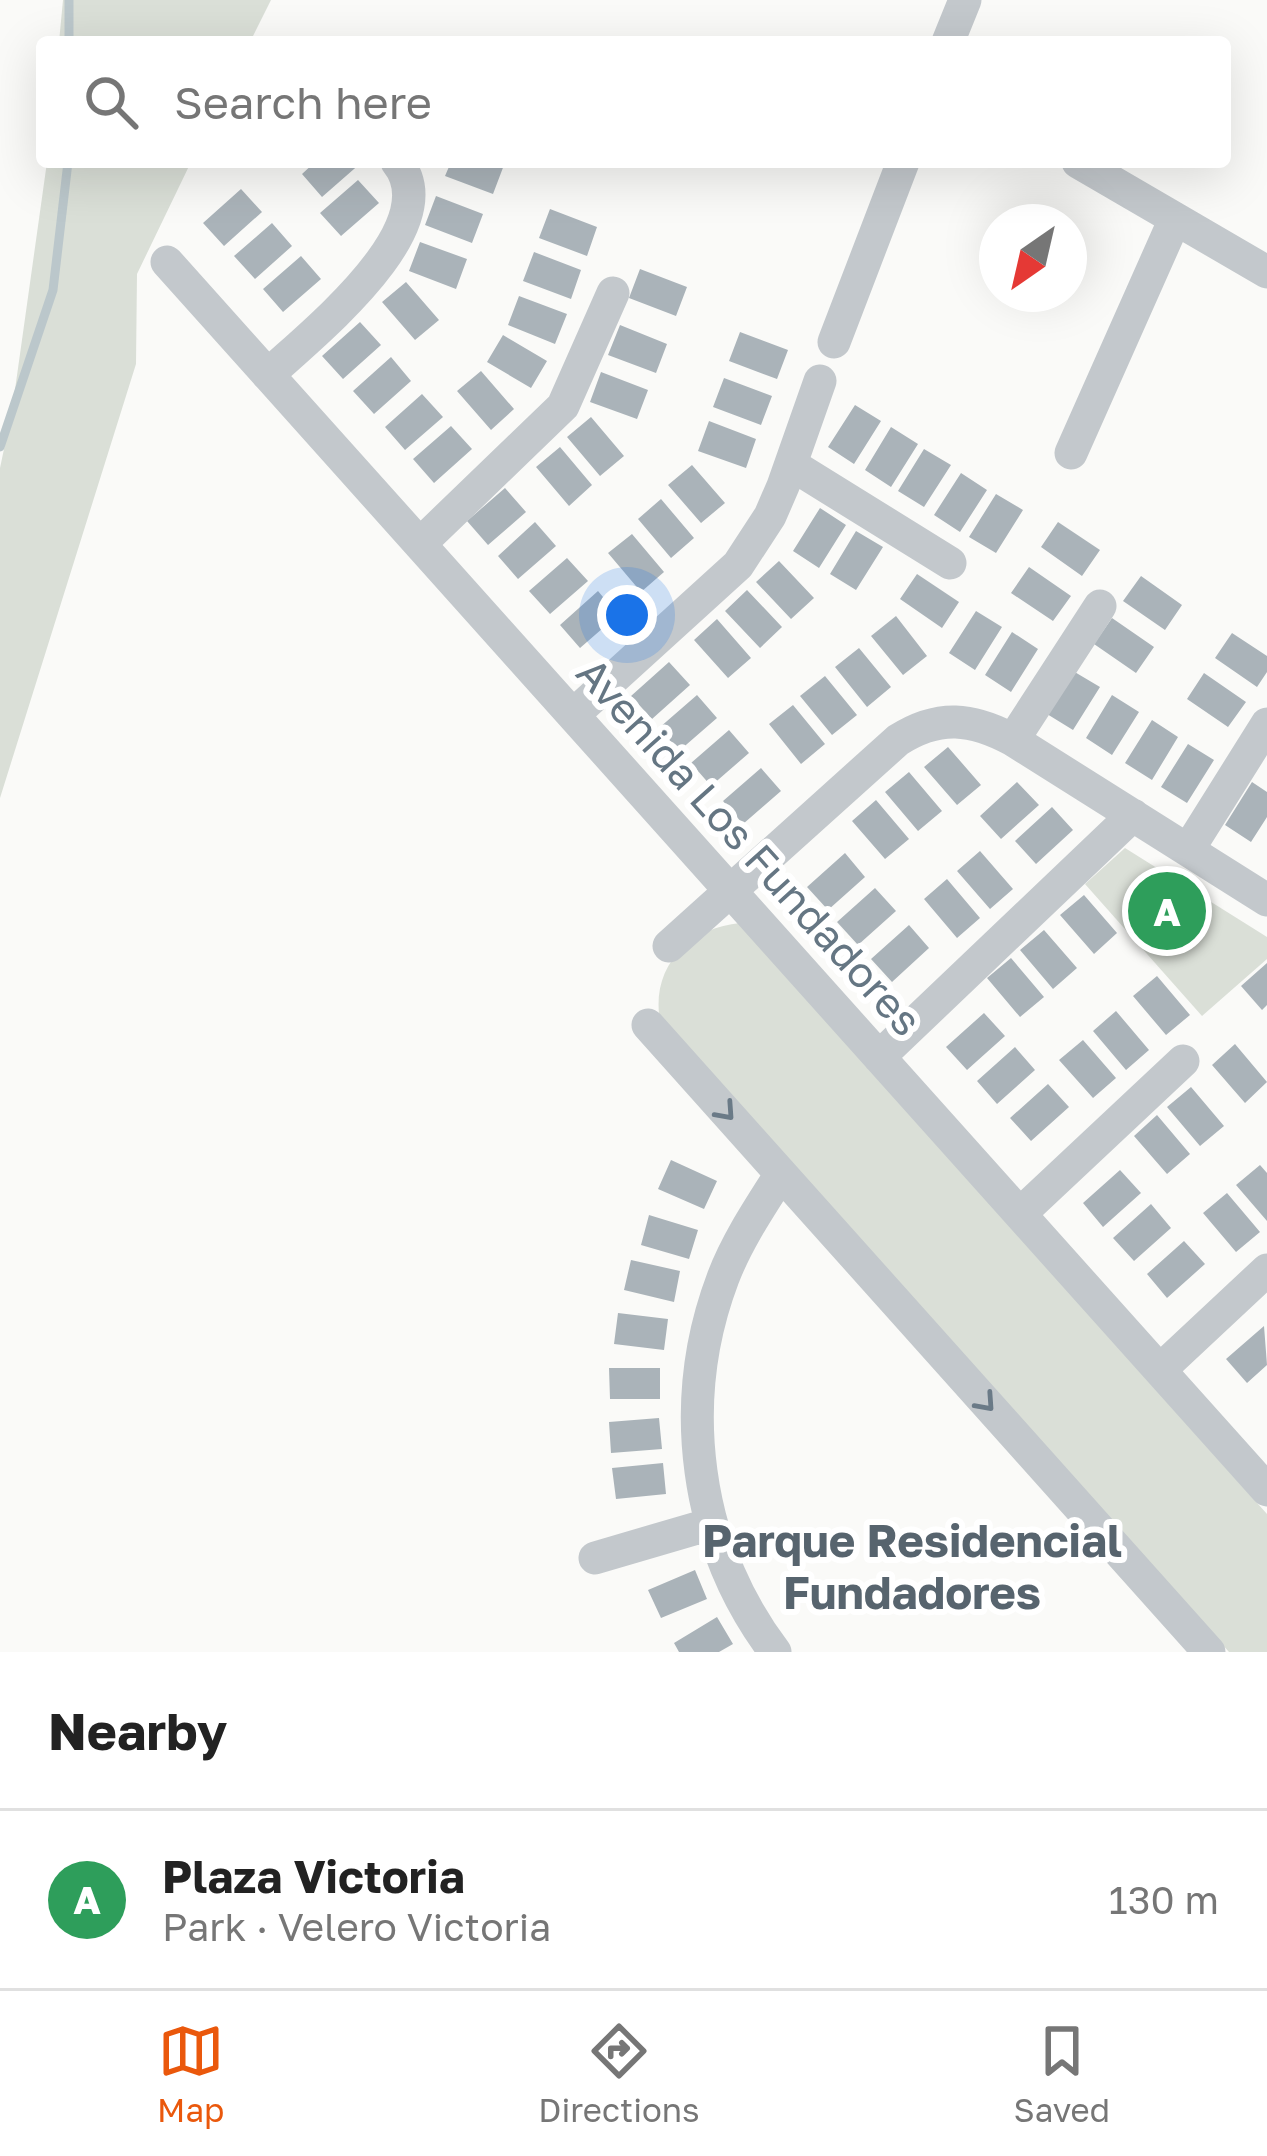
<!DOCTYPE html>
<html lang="en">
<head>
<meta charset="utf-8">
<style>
  body { margin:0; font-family:"Golos Text",sans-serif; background:#f6f6f6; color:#222 }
  .compass { position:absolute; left:979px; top:204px; width:108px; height:108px; border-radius:50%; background:#fff; box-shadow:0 12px 48px #0002; rotate:214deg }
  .you { position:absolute; left:627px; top:615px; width:42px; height:42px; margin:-30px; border:9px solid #fff; border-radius:50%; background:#1a73e8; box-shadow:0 0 0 18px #1a73e833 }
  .badge { display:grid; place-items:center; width:78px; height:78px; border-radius:50%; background:#ea580c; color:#fff; font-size:39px; font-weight:700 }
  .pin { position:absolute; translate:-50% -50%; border:6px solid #fff; box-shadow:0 3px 12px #0006 }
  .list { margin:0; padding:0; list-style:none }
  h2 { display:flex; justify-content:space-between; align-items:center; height:156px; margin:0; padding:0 48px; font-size:51px }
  h2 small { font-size:39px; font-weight:400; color:#767676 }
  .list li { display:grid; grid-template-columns:78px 1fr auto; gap:36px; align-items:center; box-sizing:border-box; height:180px; padding:0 48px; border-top:3px solid #e0e0e0 }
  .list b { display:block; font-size:45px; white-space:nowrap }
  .list p { margin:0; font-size:39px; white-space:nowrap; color:#767676 }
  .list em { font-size:39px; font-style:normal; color:#767676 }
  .icon { flex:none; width:66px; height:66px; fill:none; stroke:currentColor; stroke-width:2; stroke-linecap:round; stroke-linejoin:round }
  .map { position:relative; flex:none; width:1267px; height:1652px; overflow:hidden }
  .search { position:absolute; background:#fff; box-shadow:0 12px 48px #0002; left:36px; right:36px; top:36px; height:132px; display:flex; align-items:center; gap:30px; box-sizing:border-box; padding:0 42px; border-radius:12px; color:#767676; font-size:45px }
  .sheet { height:336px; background:#fff }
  nav { display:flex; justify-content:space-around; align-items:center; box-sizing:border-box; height:168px; border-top:3px solid #e0e0e0; background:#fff; font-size:33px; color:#767676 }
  nav a { display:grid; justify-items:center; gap:6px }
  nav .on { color:#ea580c }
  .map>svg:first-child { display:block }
  .green { fill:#dadfd7 }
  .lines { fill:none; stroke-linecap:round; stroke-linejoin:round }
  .stream { stroke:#bbc7cb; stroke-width:9 }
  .building { fill:#aab3b9 }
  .street { stroke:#c3c8cc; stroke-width:33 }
  .oneway { stroke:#6a7a87 }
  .labels { text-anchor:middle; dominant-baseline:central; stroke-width:12; stroke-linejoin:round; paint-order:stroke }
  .street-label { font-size:42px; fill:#657683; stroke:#fff }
  .neighbourhood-label { font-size:45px; font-weight:bold; fill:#57646e; stroke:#fff }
</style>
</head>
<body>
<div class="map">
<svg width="1267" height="1652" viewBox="0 0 1267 1652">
  <rect width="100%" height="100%" fill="#fafaf8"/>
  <path class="green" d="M63,0H271L250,42H59Z
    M47,162H191L137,274L136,364L0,798V468L12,411Z
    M1125,848L1267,937V959L1202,1016L1085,884Z
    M740,923L1267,1514V1652H1229L659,1014C654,963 691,928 740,923Z"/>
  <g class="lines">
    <path class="stream" d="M69,42V0
      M0,447L53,290L68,162"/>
  </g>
  <path class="building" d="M315,162H362L322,197L302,174Z
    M451,162H495L504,165L493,194L445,176Z
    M358,180L379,203L341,236L320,213Z
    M241,189L262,212L224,246L203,223Z
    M436,196L483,214L472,243L425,225Z
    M550,209L597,227L587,256L539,238Z
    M272,223L292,246L255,279L234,256Z
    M420,242L467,259L456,289L409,271Z
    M534,252L581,270L571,299L523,281Z
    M301,256L321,279L283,312L263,289Z
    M640,269L687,287L676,316L629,298Z
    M406,282L439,320L415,340L382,302Z
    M519,296L567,314L555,344L508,325Z
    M360,322L381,345L343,379L322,356Z
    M620,325L667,344L656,373L608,355Z
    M740,332L788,350L777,379L729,361Z
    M503,335L547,361L531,388L487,362Z
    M391,357L411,381L374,414L353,391Z
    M481,371L514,409L491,430L457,391Z
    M601,372L648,390L637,419L590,402Z
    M724,378L772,396L761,425L713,407Z
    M422,394L443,417L405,450L385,427Z
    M855,405L881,421L854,464L828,447Z
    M591,417L624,456L600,476L567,437Z
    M709,421L756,439L746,468L698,451Z
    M451,426L472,449L434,483L413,459Z
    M891,427L918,444L891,487L865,470Z
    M560,447L592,485L569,506L536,467Z
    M924,449L951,465L924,507L898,491Z
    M692,465L725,503L701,523L668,485Z
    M961,473L987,490L960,532L934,515Z
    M505,488L526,512L488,545L467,521Z
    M996,494L1023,510L996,553L969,537Z
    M661,499L694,538L671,558L638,519Z
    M820,508L846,525L819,568L793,551Z
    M535,522L556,546L518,579L498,556Z
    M1058,522L1100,550L1082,576L1041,547Z
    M856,531L883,547L856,590L830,574Z
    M632,534L664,572L641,592L608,553Z
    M567,558L588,581L550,614L529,591Z
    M779,561L814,598L791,619L756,582Z
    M1029,567L1071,596L1053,621L1011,593Z
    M917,574L959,602L942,628L900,599Z
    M1141,576L1182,605L1165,630L1123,601Z
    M747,590L782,627L760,648L725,611Z
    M598,591L618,615L580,648L560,625Z
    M976,611L1002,627L975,670L949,653Z
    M896,616L927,656L903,675L871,636Z
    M1112,618L1154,647L1136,673L1094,644Z
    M717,619L751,658L728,678L694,640Z
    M1012,632L1038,649L1011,692L985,675Z
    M1232,633L1267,656V672L1257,687L1215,658Z
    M859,648L891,687L867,707L835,667Z
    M669,662L690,685L652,719L631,696Z
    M1073,671L1100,687L1073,730L1047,714Z
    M1204,673L1246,702L1228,727L1187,699Z
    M825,676L857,715L832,735L800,696Z
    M697,695L717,718L679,751L659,728Z
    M1112,695L1139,712L1112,755L1086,738Z
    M793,705L825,744L801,764L769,724Z
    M1152,720L1178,737L1152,780L1125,763Z
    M729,730L749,753L711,786L691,763Z
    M1188,744L1214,760L1187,803L1161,787Z
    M948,747L981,785L957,805L924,767Z
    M761,768L781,791L743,824L723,801Z
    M909,772L942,811L918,831L885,792Z
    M1017,782L1039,805L1001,839L980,816Z
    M1252,782L1267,792V817L1251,842L1225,825Z
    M876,800L909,839L885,859L852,821Z
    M1052,807L1073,830L1036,864L1015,841Z
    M980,851L1013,889L990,909L957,871Z
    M845,853L865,877L828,910L807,887Z
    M947,879L980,918L957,938L924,899Z
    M875,888L896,911L858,945L837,922Z
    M1084,895L1117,933L1094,954L1060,915Z
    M909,925L929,948L892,982L871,959Z
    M1044,930L1077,968L1053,989L1020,950Z
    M1011,958L1044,997L1020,1017L987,978Z
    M1267,963V1005L1262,1010L1241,986Z
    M1157,976L1190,1015L1166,1035L1133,996Z
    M1116,1011L1149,1050L1126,1070L1093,1031Z
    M984,1013L1005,1036L967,1070L946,1047Z
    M1083,1040L1116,1078L1093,1098L1059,1060Z
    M1235,1044L1267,1082L1245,1103L1212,1065Z
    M1015,1047L1035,1070L997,1104L977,1081Z
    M1048,1084L1069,1107L1031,1141L1010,1118Z
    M1191,1087L1224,1126L1200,1146L1167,1107Z
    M1157,1115L1190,1154L1167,1174L1134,1136Z
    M671,1160L717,1181L704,1209L658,1189Z
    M1260,1165L1267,1173V1221L1236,1185Z
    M1120,1170L1141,1193L1103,1227L1083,1203Z
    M1227,1193L1260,1232L1236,1252L1203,1213Z
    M1151,1204L1171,1228L1134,1261L1113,1238Z
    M649,1215L698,1230L689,1259L641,1245Z
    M1184,1241L1205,1264L1167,1298L1147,1274Z
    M631,1260L680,1271L674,1302L624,1290Z
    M618,1313L668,1319L664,1350L614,1344Z
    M1264,1326L1267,1365L1247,1383L1226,1359Z
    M609,1368H660V1399H610Z
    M659,1418L662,1449L611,1453L609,1422Z
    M663,1463L666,1494L616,1499L612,1468Z
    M695,1570L707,1599L661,1618L648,1590Z
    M717,1617L733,1644L719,1652H679L674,1643Z"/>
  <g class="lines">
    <path class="street" d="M948,42L965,0
      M1078,162L1267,272
      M167,262L1267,1490
      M834,342L903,162
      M268,375C309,336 450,227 397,162
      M1071,453L1175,219
      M792,465L950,563
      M420,544L563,406L613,293
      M573,715L738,565L770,516L783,486L820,381
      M1013,740L1100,606
      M1188,850L1267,724
      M669,946L898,740C939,714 972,718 1013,740L1267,900
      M648,1025L1209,1652
      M879,1057L1133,815
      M1020,1214L1183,1061
      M1160,1370L1267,1270
      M595,1558L711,1524
      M775,1652C694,1545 676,1402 723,1278C737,1241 760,1207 781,1174"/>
  </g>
  <defs><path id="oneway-chevron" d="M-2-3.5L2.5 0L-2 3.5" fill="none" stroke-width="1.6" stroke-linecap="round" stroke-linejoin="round" transform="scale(3)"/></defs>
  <g class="oneway">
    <use href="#oneway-chevron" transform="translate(726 1112) rotate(48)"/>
    <use href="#oneway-chevron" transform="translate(986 1403) rotate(48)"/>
  </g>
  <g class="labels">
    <g class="street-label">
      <text transform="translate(750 846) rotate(48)">Avenida Los Fundadores</text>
    </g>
    <g class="neighbourhood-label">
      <text x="912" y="1540">Parque Residencial<tspan x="912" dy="52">Fundadores</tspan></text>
    </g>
  </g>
</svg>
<svg class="compass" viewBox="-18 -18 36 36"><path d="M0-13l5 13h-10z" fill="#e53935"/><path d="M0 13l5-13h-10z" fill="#767676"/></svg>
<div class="you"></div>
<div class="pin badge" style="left:1167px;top:911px;background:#2e9e5b">A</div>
<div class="search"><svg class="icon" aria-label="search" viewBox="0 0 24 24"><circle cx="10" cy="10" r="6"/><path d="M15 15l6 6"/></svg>Search here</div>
</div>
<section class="sheet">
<h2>Nearby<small></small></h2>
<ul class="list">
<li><span class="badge" style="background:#2e9e5b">A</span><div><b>Plaza Victoria</b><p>Park · Velero Victoria</p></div><em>130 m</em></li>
</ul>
</section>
<nav>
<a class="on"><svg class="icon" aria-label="map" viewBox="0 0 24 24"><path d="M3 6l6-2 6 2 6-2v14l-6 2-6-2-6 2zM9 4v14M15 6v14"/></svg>Map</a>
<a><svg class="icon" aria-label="directions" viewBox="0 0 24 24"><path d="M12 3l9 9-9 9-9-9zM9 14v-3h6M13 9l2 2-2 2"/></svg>Directions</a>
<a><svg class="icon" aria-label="saved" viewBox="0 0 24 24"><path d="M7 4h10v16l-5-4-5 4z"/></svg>Saved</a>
</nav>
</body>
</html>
